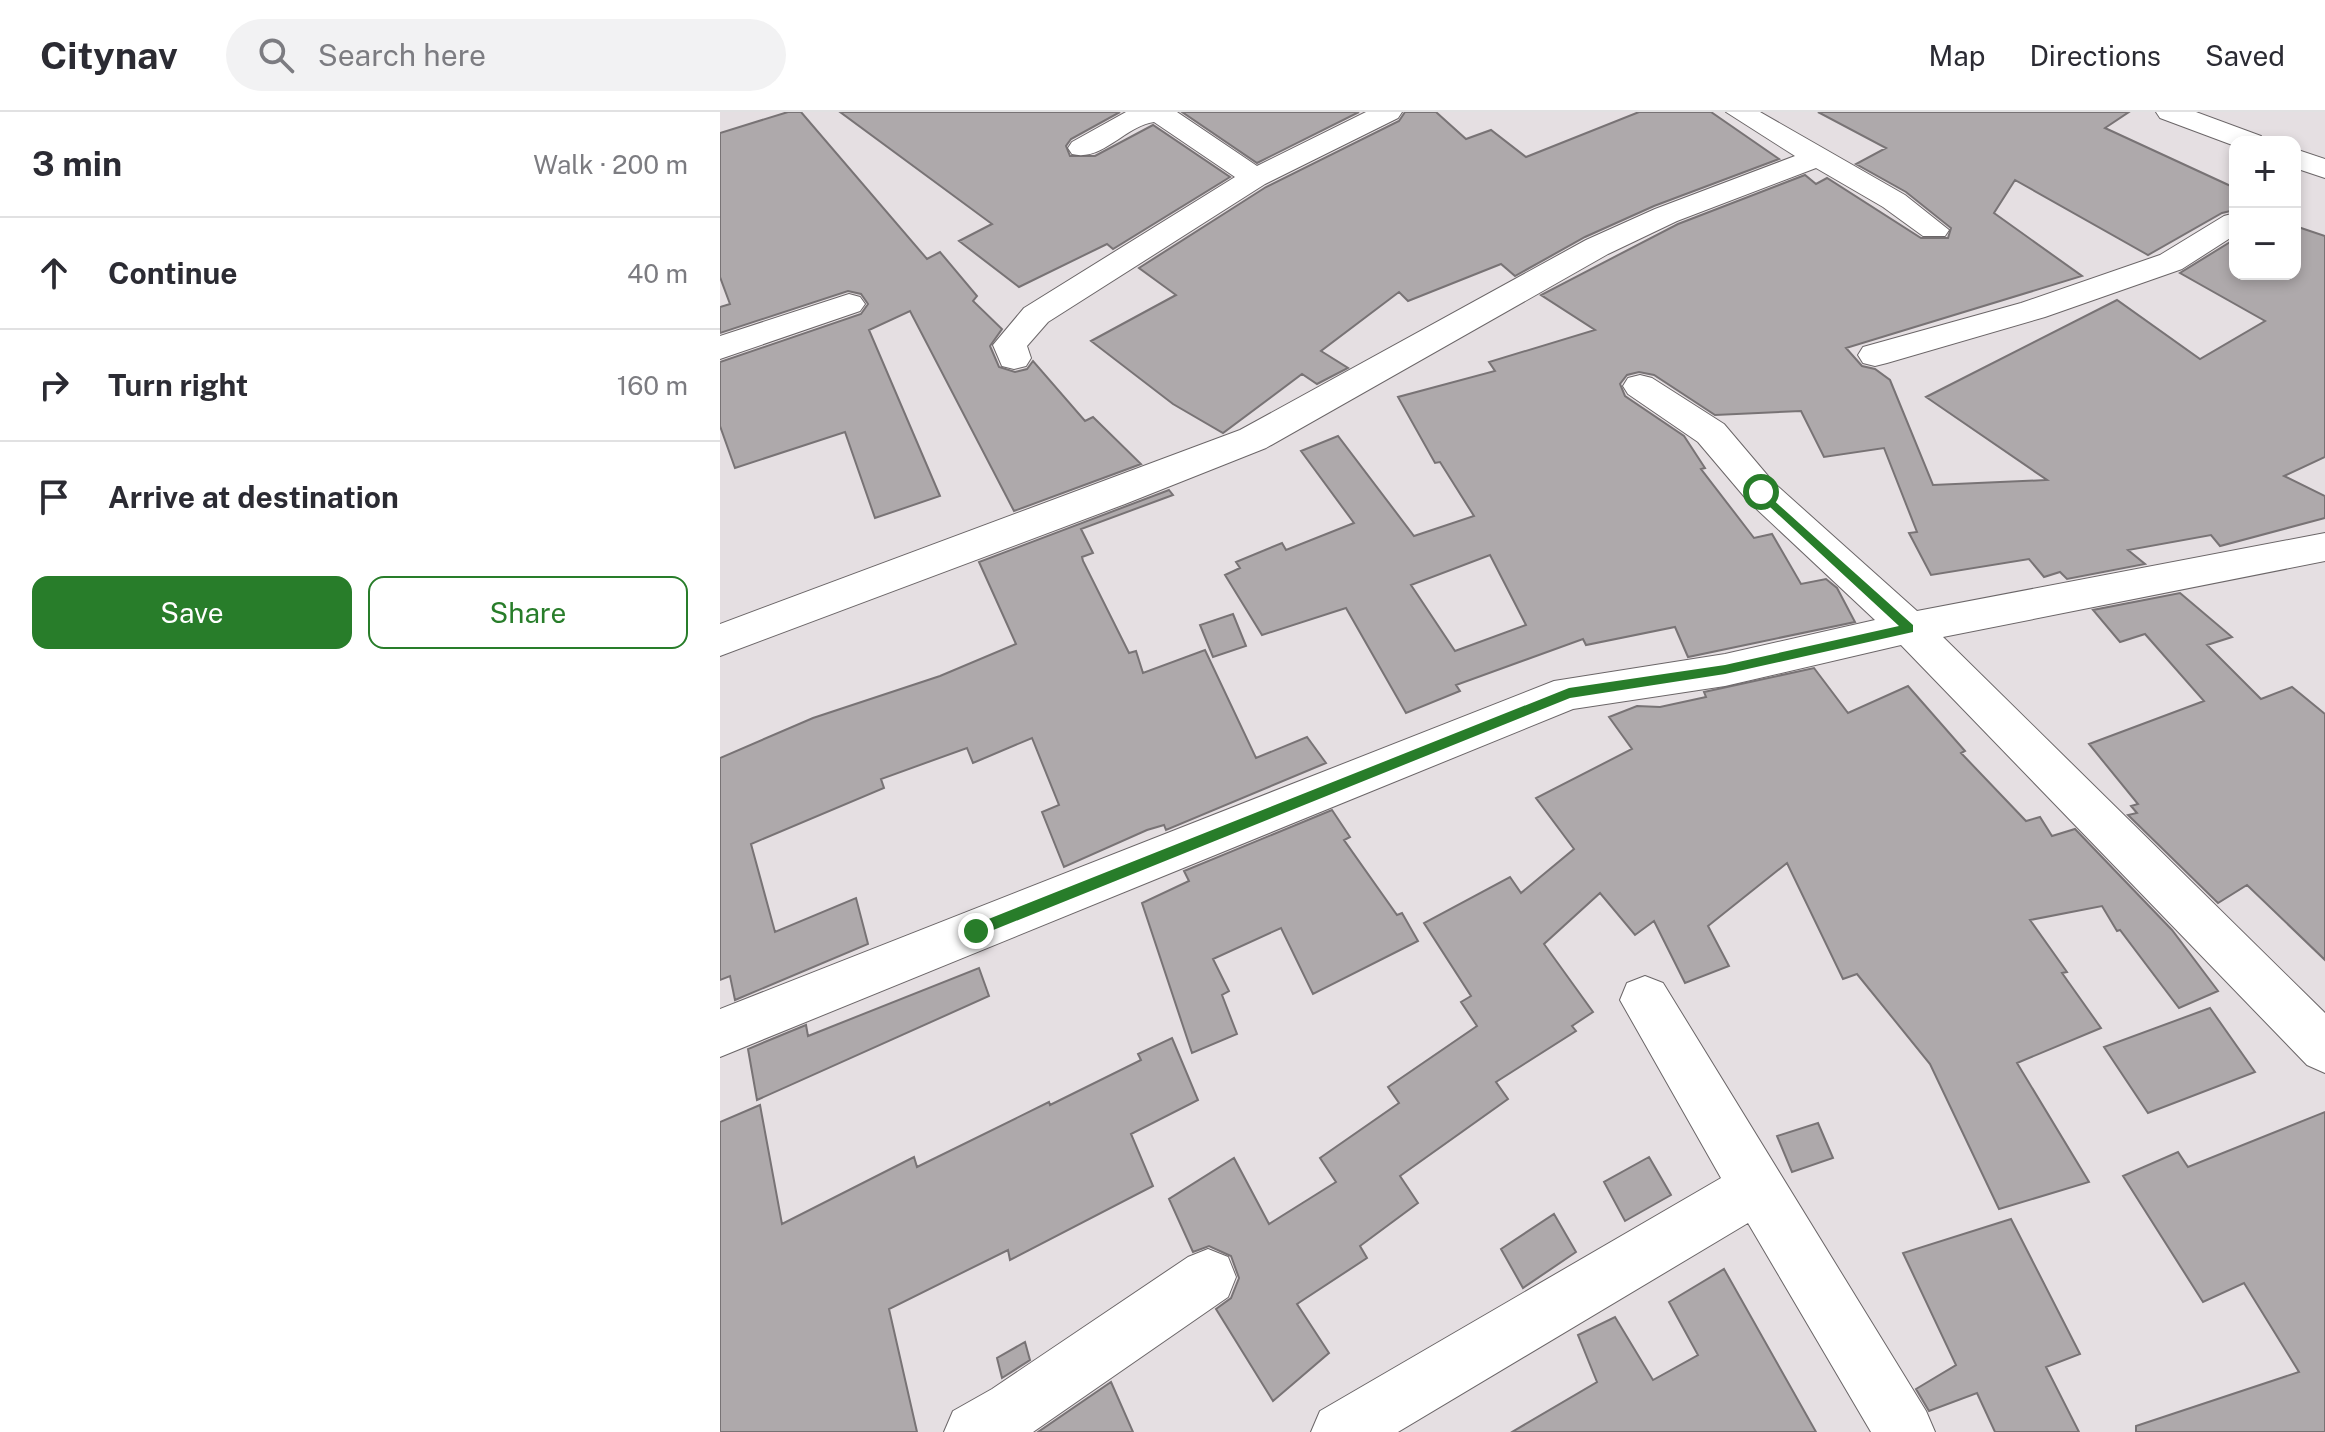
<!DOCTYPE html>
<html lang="en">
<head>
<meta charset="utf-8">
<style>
  body { margin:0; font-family:"Public Sans",sans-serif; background:#f2f2f3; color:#2b2b33 }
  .controls { position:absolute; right:24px; top:24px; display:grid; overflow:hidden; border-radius:16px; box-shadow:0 4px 12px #0003 }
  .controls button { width:72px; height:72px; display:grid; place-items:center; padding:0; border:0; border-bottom:2px solid #e1e1e2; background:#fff; color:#2b2b33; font:40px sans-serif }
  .stop { position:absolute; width:24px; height:24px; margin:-18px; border:6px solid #287d2a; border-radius:50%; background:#fff }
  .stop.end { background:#287d2a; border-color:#fff; box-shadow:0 2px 8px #0008 }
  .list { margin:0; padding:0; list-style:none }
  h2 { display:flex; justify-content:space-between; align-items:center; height:104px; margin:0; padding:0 32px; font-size:34px }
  h2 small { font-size:26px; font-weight:400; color:#7c7c81 }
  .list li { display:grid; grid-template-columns:52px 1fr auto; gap:24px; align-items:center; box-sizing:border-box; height:112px; padding:0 32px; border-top:2px solid #e1e1e2 }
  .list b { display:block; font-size:30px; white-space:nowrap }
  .list em { font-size:26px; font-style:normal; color:#7c7c81 }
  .actions { display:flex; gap:16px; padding:24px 32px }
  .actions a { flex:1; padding:18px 0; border:2px solid #287d2a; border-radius:16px; text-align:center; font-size:28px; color:#287d2a }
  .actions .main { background:#287d2a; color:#fff }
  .icon { flex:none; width:44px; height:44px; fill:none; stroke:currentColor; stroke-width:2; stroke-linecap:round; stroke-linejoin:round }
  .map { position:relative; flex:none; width:1605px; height:1320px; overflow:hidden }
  header { display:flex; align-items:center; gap:48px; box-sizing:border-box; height:112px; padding:0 40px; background:#fff; border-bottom:2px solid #e1e1e2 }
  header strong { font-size:38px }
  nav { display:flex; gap:44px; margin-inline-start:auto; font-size:28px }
  .search { width:560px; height:72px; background:#f2f2f3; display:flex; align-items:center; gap:20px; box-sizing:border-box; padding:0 28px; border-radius:44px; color:#7c7c81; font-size:30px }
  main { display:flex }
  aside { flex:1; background:#fff }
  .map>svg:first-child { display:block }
  .building { fill:#aea9ab; stroke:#787375; stroke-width:2; fill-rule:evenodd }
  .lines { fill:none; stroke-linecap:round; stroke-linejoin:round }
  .minor-casing { stroke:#6b6668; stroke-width:2 }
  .minor { fill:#fff; fill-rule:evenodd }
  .route { fill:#287d2a }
</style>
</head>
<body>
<header>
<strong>Citynav</strong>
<div class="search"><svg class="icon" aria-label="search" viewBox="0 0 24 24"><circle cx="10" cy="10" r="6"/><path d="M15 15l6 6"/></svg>Search here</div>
<nav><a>Map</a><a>Directions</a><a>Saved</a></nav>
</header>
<main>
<aside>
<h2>3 min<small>Walk · 200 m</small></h2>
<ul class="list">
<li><svg class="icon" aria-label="ahead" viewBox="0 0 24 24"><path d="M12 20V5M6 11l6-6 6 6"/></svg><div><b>Continue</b></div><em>40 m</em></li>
<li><svg class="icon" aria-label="right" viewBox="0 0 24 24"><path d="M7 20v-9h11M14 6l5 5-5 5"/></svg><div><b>Turn right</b></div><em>160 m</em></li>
<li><svg class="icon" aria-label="arrive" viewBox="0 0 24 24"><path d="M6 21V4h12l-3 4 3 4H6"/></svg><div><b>Arrive at destination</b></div></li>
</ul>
<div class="actions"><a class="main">Save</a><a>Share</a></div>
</aside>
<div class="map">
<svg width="1605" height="1320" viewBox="0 0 1605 1320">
  <rect width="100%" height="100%" fill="#e5dfe2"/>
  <path class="building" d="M68,0H81L207,147L220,140L257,184L253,189L282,217L270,234L279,255L295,260L307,257L313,249L365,309L373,305L421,352L294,399L190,199L149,218L220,384L155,406L125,320L15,356L0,314V250L141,202L148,192L141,182L128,179L0,221V195L10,192L0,165V21Z
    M120,0H400L351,27L346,34L350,44H375L433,13L510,65L393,137L387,132L299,175L239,129L272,112Z
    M462,0H639L537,51Z
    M685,0H716L746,27L771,18L806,45L919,0H991L1059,47L934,94L865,125L795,164L781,152L688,189L679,180L601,239L628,256L597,272L582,262L503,321L453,292L371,229L456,183L419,156L546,75L679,9Z
    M1098,0H1409L1385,16L1515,76V98L1502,101L1428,143L1295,68L1274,101L1362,164L1126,236L1142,254L1155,257L1170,268L1213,373L1327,368L1206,285L1397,188L1480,247L1545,209L1460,161L1515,127V162H1575V114L1605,124V345L1564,364L1605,384V406L1500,434L1491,423L1408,438L1425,452L1347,467L1340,460L1324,465L1309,447L1211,463L1189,421L1197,420L1164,336L1104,345L1081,299L995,303L934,263L919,260L907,263L900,272L905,284L964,324L985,356L981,357L1034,426L1052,422L1081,472L1106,467L1117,476L1135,510L968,545L955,515L866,533L863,527L736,573L740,579L686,601L626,496L542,523L505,463L520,456L516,450L562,431L566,438L634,411L581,339L618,324L694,424L754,404L720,350L715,351L678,285L775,259L769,250L875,218L821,183L958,112L1085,63L1096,72L1107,66L1201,126H1228L1231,116L1186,80L1136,52L1166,36ZM770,443L806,513L735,539L691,473Z
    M449,378L453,383L361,417L373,441L362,445L363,449L409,541L416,539L423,561L485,538L536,646L587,625L606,651L446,718L444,713L427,718L344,755L322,700L339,693L312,626L253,651L247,636L161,667L164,676L31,732L55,820L136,786L148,832L15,888L10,864L0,868V646L93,606L220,564L296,532L259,450Z
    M1460,481L1512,525L1487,533L1541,587L1572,575L1605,602V848L1527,773L1498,791L1408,703L1417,701L1411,694L1418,692L1369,632L1484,589L1425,522L1400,530L1373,498Z
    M513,502L526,534L493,545L480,513Z
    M1094,556L1128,601L1188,574L1245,639L1241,641L1306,709L1320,705L1332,724L1355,717L1452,818L1498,879L1459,896L1400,818L1397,819L1382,794L1310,808L1347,860L1342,861L1381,916L1297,951L1369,1070L1279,1097L1210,952L1137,862L1123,867L1067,751L988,814L1009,854L965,871L934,809L915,823L880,781L824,832L873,900L852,914L856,919L776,970L788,987L680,1064L698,1091L640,1134L647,1146L577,1192L609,1241L553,1289L496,1197L511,1186L519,1166L511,1144L489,1134L473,1140L449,1087L514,1046L549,1112L616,1070L600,1046L679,991L668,975L757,914L741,890L751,884L704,811L790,765L801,781L854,737L816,686L912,637L889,605L917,594L940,595L986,585L984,580Z
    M612,698L630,725L624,728L677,803L682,801L698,829L593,882L561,816L493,847L509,879L502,883L517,922L472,941L422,791L469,769L464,759Z
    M259,856L269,884L37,988L28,937L86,913L88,924Z
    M1490,896L1535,960L1428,1001L1384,935Z
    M452,926L478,988L411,1022L433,1074L290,1148L288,1138L169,1197L197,1320H0V1010L40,993L62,1112L194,1045L197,1055L329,990L330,993L421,948L418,942Z
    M1605,1000V1320H1416V1314L1579,1260L1524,1171L1483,1190L1403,1064L1458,1040L1468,1055Z
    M1098,1011L1113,1046L1072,1060L1057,1024Z
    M929,1045L951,1083L905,1109L884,1070Z
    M834,1102L856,1140L803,1176L781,1137Z
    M1291,1107L1360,1242L1326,1255L1359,1320H1275L1257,1281L1209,1299L1196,1277L1236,1253L1183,1141Z
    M1004,1157L1096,1320H792L877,1270L858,1223L895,1205L933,1268L978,1243L949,1190Z
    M305,1230L310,1248L282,1266L277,1246Z
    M391,1270L413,1320H318Z"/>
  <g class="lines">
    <defs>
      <path id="minor" d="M406,0H457L537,54L646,0H682L678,6L545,72L328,210L307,234L311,246L306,254L294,257L282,254L273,233L304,196L515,65L434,10C405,14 382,50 352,42L348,36L352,30Z
        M1006,0H1040L1185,83L1229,118L1225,124H1203L1163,95L1096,56L957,109L888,142L546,336L405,392L0,544V512L520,318L866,128L935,97L1075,44Z
        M1436,0H1476L1541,24L1545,30H1515V34L1440,6Z
        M1575,37L1605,47V66L1575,56Z
        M1515,101V123L1462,157L1325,205L1167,251L1155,254L1143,251L1138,243L1143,235L1301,191L1440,143L1504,104Z
        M129,182L140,185L145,192L140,199L0,247V224Z
        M920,263L932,266L1004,312L1054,371L1197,499L1605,421V449L1223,525L1605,901V961L1587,953L1181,533L1005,574L853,597L0,945V897L834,569L1005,542L1155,508L1028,389L978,330L908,282L903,274L908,266Z
        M925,864L943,871L1206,1299L1215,1320H1151L1028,1111L678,1320H591L600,1299L1001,1066L900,888L907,871Z
        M488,1137L508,1145L516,1165L508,1185L313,1320H224L233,1299L272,1277L468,1145Z"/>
    </defs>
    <use href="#minor" class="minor-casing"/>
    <use href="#minor" class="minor"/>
  </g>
  <path class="route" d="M1041,377L1193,513V520L1005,562L850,586L261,823H251V814L849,576L1005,553L1179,514L1037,383Z"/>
</svg>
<div class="controls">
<button>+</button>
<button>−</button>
</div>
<div class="stop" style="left:1041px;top:380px"></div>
<div class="stop end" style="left:256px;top:819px"></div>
</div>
</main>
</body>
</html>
